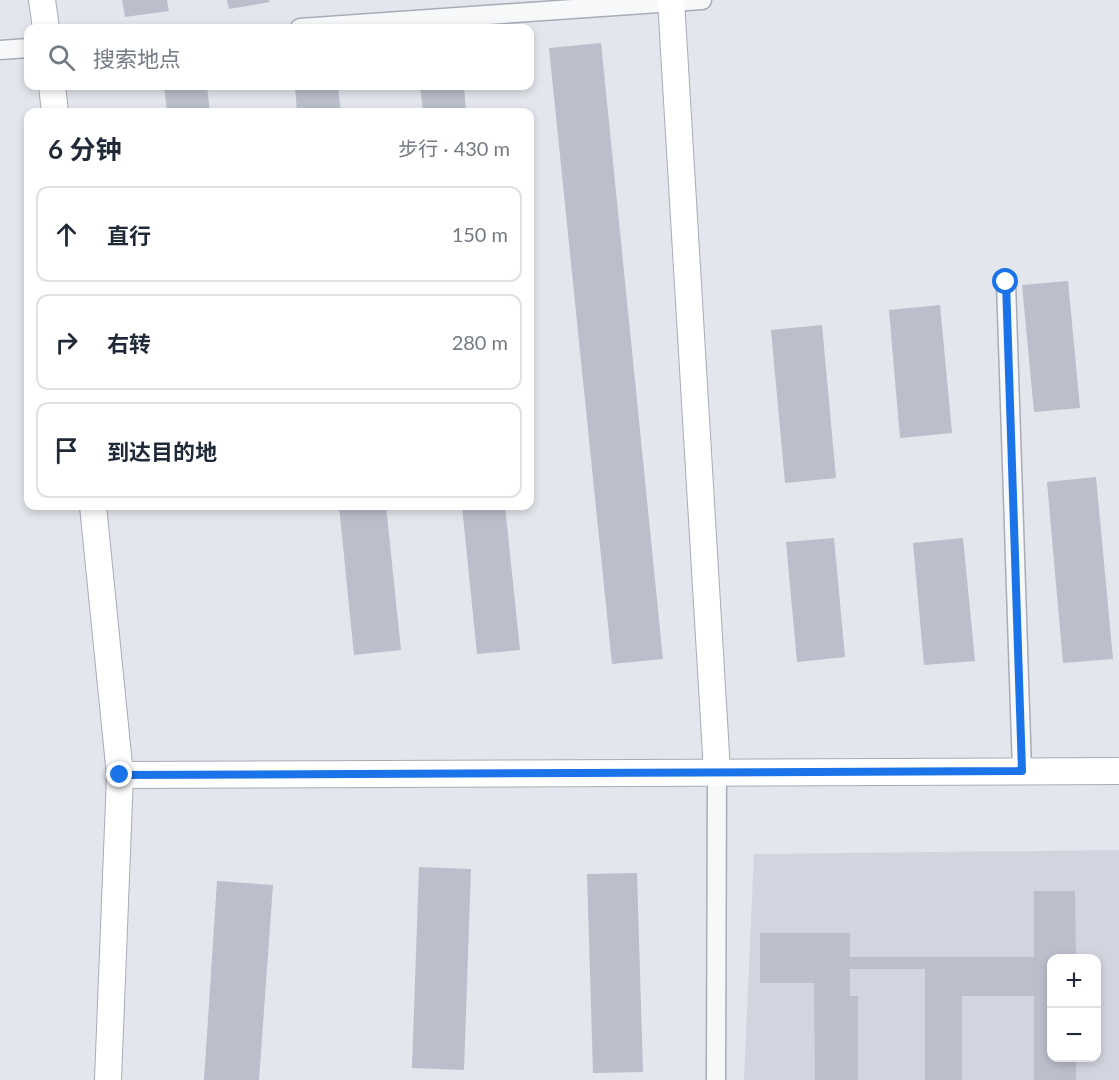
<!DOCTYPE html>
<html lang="zh">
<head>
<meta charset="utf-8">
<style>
  body { margin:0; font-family:Lato,"Noto Sans SC",sans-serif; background:#f6f6f7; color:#1f2937 }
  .controls { position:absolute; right:18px; bottom:18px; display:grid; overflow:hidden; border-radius:12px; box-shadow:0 3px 9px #0003 }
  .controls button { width:54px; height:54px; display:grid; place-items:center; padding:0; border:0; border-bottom:2px solid #e0e1e3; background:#fff; color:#1f2937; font:30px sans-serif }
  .stop { position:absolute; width:18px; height:18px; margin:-14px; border:4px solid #1a73e8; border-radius:50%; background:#fff }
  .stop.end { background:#1a73e8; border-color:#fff; box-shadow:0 2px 6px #0008 }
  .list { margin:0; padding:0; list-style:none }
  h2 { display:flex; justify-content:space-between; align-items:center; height:78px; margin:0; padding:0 24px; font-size:26px }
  h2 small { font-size:20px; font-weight:400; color:#747a83 }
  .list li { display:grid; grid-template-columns:39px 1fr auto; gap:18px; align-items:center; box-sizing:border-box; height:96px; margin:0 12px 12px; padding:0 12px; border:2px solid #e0e1e3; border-radius:12px }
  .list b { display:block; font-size:22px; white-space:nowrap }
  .list em { font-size:20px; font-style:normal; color:#747a83 }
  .icon { flex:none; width:33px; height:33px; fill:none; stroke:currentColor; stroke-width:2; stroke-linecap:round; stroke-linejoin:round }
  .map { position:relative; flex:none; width:1119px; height:1080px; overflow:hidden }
  .search { position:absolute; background:#fff; box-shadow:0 3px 9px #0003; left:24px; top:24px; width:510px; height:66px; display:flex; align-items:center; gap:15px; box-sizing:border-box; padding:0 21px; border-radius:12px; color:#747a83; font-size:22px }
  .panel { position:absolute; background:#fff; box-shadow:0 3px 9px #0003; left:24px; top:108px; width:510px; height:402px; border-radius:12px }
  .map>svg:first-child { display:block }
  .built { fill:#d1d5df; fill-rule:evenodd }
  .building { fill:#babfcb }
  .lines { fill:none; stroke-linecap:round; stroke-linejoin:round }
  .street-casing { stroke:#a7acb7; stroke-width:21 }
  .secondary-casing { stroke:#a7acb7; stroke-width:28 }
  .street { stroke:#f7f8fa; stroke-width:18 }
  .secondary { stroke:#fff; stroke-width:26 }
  .route { stroke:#1a73e8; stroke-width:8 }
</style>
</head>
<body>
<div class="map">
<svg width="1119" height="1080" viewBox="0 0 1119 1080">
  <rect width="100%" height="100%" fill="#e3e6ec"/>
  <path class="built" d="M1119,850V1080H744L754,854ZM1052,958H1096V1058H1052Z"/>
  <path class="building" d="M122,0H167L169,11L125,17Z
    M227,0H269L270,2L229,9Z
    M601,43L663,659L612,664L549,48Z
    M164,86H207L210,112H167Z
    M295,86H338L341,112H297Z
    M420,86H464L466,112H423Z
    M1068,281L1080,408L1034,412L1022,285Z
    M940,305L952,433L900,438L889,310Z
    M822,325L836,478L785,483L771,330Z
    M1096,477L1113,659L1063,663L1047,482Z
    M339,506H386L401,650L354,655Z
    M462,506H505L520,650L477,654Z
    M834,538L845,657L797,662L786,542Z
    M963,538L975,661L924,665L913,543Z
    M419,867L471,869L464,1070L412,1068Z
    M637,873L643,1072L593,1073L587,874Z
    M217,881L273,885L259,1080H204Z
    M1034,891H1075L1076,958H1052V1058H1076V1080H1034V996H962V1080H925V969H850V996H858V1080H815L814,983H760V933H850V957H1034Z"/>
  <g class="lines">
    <defs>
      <path id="street" d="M300,28L702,0
        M0,50L28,48
        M1006,282L1022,771
        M716,1080L717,771"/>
      <path id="secondary" d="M42,0L46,28
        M671,0L717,771
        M52,86L55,112
        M93,506L120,775L108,1080
        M120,775L1119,771"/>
    </defs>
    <use href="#street" class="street-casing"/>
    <use href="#secondary" class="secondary-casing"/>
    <use href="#street" class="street"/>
    <use href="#secondary" class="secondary"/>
  </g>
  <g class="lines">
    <path class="route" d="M120,775L1022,771L1006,282"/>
  </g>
</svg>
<div class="controls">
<button>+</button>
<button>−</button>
</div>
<div class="stop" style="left:1006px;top:282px"></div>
<div class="stop end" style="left:120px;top:775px"></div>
<div class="search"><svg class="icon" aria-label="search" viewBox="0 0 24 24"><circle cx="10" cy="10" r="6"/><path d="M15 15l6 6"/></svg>搜索地点</div>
<section class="panel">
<h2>6 分钟<small>步行 · 430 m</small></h2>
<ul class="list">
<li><svg class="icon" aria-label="ahead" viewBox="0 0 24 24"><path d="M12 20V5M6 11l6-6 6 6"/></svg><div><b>直行</b></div><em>150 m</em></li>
<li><svg class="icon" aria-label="right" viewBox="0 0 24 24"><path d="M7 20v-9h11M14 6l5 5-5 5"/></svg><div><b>右转</b></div><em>280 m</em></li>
<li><svg class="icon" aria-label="arrive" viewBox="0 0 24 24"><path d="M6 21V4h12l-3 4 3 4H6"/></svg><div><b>到达目的地</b></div></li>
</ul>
</section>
</div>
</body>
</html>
